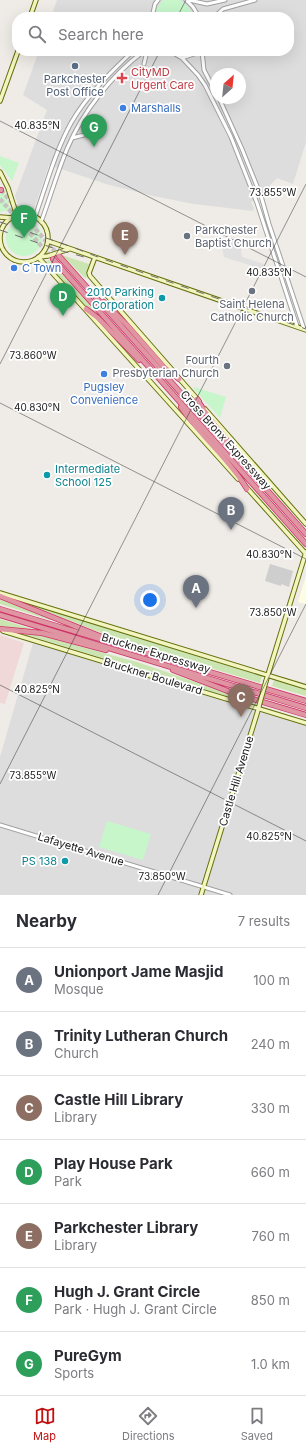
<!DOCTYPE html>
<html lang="en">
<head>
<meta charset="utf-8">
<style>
  body { margin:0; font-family:Inter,sans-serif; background:#f2f2f3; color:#2b2b33 }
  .compass { position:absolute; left:210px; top:68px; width:36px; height:36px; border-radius:50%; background:#fff; box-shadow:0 4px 16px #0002; rotate:27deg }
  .you { position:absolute; left:150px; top:600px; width:14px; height:14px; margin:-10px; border:3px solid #fff; border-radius:50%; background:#1a73e8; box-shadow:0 0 0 6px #1a73e833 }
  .badge { display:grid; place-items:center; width:26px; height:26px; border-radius:50%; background:#c0100f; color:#fff; font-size:13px; font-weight:700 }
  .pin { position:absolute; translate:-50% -33px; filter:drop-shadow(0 1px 2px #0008) }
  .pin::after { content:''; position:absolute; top:21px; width:14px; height:12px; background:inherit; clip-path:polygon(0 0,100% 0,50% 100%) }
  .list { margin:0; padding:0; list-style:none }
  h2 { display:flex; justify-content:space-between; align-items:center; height:52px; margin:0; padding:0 16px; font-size:17px }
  h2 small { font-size:13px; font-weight:400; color:#7c7c81 }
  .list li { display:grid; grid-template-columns:26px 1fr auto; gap:12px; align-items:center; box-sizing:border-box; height:64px; padding:0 16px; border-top:1px solid #e1e1e2 }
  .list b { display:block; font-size:15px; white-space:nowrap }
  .list p { margin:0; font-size:13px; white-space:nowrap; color:#7c7c81 }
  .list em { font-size:13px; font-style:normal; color:#7c7c81 }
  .icon { flex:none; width:22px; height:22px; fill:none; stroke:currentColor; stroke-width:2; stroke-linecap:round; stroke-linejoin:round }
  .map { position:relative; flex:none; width:306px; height:895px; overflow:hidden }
  .search { position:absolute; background:#fff; box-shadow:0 4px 16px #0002; left:12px; right:12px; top:12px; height:44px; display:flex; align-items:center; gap:10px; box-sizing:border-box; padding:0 14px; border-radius:16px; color:#7c7c81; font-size:15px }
  .sheet { height:500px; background:#fff }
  nav { display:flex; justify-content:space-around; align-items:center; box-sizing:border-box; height:56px; border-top:1px solid #e1e1e2; background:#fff; font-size:11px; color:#7c7c81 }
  nav a { display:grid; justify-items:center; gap:2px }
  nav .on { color:#c0100f }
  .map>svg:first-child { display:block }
  .residential { fill:#ddd; fill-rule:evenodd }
  .commercial { fill:#efd8d7 }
  .education { fill:#fdfde2 }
  .religious { fill:#cecece }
  .grass { fill:#cae5b1 }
  .park { fill:#c7f6cb }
  .parking { fill:#e0e0e0 }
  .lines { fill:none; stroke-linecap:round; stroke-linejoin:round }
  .motorway-tunnel { stroke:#c6c3bf; stroke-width:4.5; stroke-dasharray:4.5 2; stroke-linecap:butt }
  .tertiary-casing { stroke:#a1a1a1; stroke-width:5 }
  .secondary-casing { stroke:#65700d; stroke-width:5.5 }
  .motorway-casing { stroke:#ce3368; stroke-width:6 }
  .tertiary { stroke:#fff; stroke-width:3 }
  .secondary { stroke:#f2f5bf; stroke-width:3.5 }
  .motorway { stroke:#e095a3; stroke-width:4.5 }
  .rail { stroke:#6e6e6e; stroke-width:1; stroke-dasharray:8 8; stroke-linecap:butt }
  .secondary-bridge-casing { stroke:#65700d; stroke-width:5.5; stroke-linecap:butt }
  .secondary-bridge { stroke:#f2f5bf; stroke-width:3.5 }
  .ticks { fill:none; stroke:#202020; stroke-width:1; stroke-opacity:0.45 }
  .service-dot { fill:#5c6f8a; stroke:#fff; stroke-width:1.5 }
  .health-dot { fill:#e0444e; stroke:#fff; stroke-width:1.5 }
  .shop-dot { fill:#3f7fe0; stroke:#fff; stroke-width:1.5 }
  .worship-dot { fill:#6b7280; stroke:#fff; stroke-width:1.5 }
  .culture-dot { fill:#0f9aa8; stroke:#fff; stroke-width:1.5 }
  .labels { text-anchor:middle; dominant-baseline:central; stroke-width:3.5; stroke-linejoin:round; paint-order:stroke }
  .health-label { font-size:11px; fill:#be3a42; stroke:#fff; text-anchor:start }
  .service-label { font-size:11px; fill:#4e5e75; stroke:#fff }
  .shop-label { font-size:11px; fill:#366cbe; stroke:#fff; text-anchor:start }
  .worship-label { font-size:11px; fill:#5b616d; stroke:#fff; text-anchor:start }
  .culture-label { font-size:11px; fill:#0d838f; stroke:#fff; text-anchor:end }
  .street-label { font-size:11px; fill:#202020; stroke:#fff }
  .ticks-label { font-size:10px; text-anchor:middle; fill:#202020; stroke:#fff; stroke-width:3.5; stroke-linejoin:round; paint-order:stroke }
</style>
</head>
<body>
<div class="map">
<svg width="306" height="895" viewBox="0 0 306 895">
  <rect width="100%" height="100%" fill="#efece7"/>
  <path class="residential" d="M57,0H306V142L293,184L277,178L270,185L267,195L251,202L254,208L253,211L194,204L153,196L106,184L49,165L34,209L19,208L15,196L47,110L23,95L39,51H289V17H51ZM216,74H240V98H216Z
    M33,643L306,726V895H0V757Z"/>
  <path class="commercial" d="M0,635L24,643L5,704L0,703Z"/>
  <path class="education" d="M306,576V604L298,602Z"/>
  <path class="religious" d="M270,564L293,571L289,587L281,584V586L265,581Z"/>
  <path class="grass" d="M62,255L89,264L87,273V277L85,278Z
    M49,260L99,315L84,305L46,262Z
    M0,598L51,618L50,620L0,604Z
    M30,605L262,676L260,683L122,641Z
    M0,619L32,629V630L0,626Z
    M21,633H24L43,636L140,663L254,702L253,704Z
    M274,680L306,689V696L272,686Z"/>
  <path class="park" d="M163,0H180L189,8L195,17H156V9Z
    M0,156L19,163L12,181L0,165Z
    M3,188L11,210L0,212V191Z
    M6 238a18 18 0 1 1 36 0a18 18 0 1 1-36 0Z
    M194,387L226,397L220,418L193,388Z
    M107,821L151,834L143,860L99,847Z"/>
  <path class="parking" d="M221,241H240L242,257L264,264L262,269L224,257Z"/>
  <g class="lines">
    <path class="motorway-tunnel" d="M1,190L59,256
      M0,199L52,258"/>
    <defs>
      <path id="tertiary" d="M186,0L193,7L199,17
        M189,0L207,4L225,0
        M152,17L155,4L158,0
        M214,17L223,9L255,0
        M170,51L182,58L194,54L197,51
        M202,51L204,70L216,93
        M182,58L198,75L205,85L231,137L257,203L297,326
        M144,64L147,51
        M219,98L242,149L261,196L269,224L304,329
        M72,138L84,135
        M35,217C46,186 55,152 71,123C87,95 110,73 133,51
        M41,222C50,198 57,173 67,149C83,111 111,76 144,51
        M0,825L230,895"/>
      <path id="secondary" d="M30,17L36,0
        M0,101L18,51
        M0,172L8,188L17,216
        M0 238a24 24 0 1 1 48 0a24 24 0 1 1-48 0Z
        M0,217L12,218
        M48,241L306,330
        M38,257L238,479
        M39,257L48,256L69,249
        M95,257L89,273L90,276L174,372
        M178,377L199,401
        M205,409L306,524
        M247,488L306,554
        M0,593L306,687
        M3,631L306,723
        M266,681L306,552
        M201,895L259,707"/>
      <path id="motorway" d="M0,190H1
        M59,256L306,534
        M53,259L306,544
        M104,302L127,325L163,366L179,379
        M86,309L98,318L139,360
        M197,399C214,429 242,453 263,482
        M181,407C201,437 229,459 247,489
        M0,596L102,637
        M0,609L306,701
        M0,615L306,708
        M0,629L42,633L106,650
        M173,670L233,693L306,715"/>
    </defs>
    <use href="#tertiary" class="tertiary-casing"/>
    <use href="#secondary" class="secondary-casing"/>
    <use href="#motorway" class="motorway-casing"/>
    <use href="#tertiary" class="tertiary"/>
    <use href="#secondary" class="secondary"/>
    <use href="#motorway" class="motorway"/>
    <path class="rail" d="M0,222L72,247L103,259L306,329
      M0,230L62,251L88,258"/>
    <defs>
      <path id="secondary-bridge" d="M259,706L266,681"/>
    </defs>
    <use href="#secondary-bridge" class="secondary-bridge-casing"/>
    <use href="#secondary-bridge" class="secondary-bridge"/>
  </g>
  <path class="ticks" d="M177,17L186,0M0,121L306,277M0,364L160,51M0,403L306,559M0,685L306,841M0,784L306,184M158,895L306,604"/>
  <circle class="service-dot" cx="75" cy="66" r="4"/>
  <path class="health-dot" d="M120 72h4v4h4v4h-4v4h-4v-4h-4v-4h4z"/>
  <g class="shop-dot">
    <circle cx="123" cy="108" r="4"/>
    <circle cx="14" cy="268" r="4"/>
    <circle cx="104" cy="374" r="4"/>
  </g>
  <g class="worship-dot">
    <circle cx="187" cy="236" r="4"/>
    <circle cx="252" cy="291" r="4"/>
    <circle cx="227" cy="366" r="4"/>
  </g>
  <g class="culture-dot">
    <circle cx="162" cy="298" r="4"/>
    <circle cx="47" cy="475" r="4"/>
    <circle cx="65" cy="861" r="4"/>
  </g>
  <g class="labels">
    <g class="health-label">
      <text x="131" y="72">CityMD<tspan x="131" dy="13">Urgent Care</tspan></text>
    </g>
    <g class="service-label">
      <text x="75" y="79">Parkchester<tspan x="75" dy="13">Post Office</tspan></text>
    </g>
    <g class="shop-label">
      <text x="131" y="108">Marshalls</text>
      <text x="22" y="268">C Town</text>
      <text x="104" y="387" text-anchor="middle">Pugsley<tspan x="104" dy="13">Convenience</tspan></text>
    </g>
    <g class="worship-label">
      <text x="195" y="230">Parkchester<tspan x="195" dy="13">Baptist Church</tspan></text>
      <text x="252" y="304" text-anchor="middle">Saint Helena<tspan x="252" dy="13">Catholic Church</tspan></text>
      <text x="219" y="360" text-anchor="end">Fourth<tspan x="219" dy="13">Presbyterian Church</tspan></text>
    </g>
    <g class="culture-label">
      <text x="154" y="292">2010 Parking<tspan x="154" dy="13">Corporation</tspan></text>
      <text x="55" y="469" text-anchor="start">Intermediate<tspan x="55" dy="13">School 125</tspan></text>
      <text x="57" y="861">PS 138</text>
    </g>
    <g class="street-label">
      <text transform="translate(226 440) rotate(48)">Cross Bronx Expressway</text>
      <text transform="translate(156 653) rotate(17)">Bruckner Expressway</text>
      <text transform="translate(153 676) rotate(17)">Bruckner Boulevard</text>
      <text transform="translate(236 781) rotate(-73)">Castle Hill Avenue</text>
      <text transform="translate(81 849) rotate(17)">Lafayette Avenue</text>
    </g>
  </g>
  <g class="ticks-label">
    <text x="37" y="129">40.835°N</text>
    <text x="273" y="196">73.855°W</text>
    <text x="269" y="276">40.835°N</text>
    <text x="33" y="359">73.860°W</text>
    <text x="37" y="411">40.830°N</text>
    <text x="269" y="558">40.830°N</text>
    <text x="273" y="616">73.850°W</text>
    <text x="37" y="693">40.825°N</text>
    <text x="33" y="779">73.855°W</text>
    <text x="269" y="840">40.825°N</text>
    <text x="162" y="880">73.850°W</text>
  </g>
</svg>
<svg class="compass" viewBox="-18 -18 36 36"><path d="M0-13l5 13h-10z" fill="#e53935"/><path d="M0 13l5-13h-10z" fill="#7c7c81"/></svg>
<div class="you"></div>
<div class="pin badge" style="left:196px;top:608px;background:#6b7280">A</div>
<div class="pin badge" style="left:231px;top:530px;background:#6b7280">B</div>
<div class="pin badge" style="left:241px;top:717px;background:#8d6e63">C</div>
<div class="pin badge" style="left:63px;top:316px;background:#2e9e5b">D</div>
<div class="pin badge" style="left:125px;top:255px;background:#8d6e63">E</div>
<div class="pin badge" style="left:24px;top:238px;background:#2e9e5b">F</div>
<div class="pin badge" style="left:94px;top:147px;background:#2e9e5b">G</div>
<div class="search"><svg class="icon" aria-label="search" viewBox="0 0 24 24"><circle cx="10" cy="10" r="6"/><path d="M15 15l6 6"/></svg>Search here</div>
</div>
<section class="sheet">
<h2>Nearby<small>7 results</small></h2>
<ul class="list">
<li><span class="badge" style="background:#6b7280">A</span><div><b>Unionport Jame Masjid</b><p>Mosque</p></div><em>100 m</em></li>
<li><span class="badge" style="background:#6b7280">B</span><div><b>Trinity Lutheran Church</b><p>Church</p></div><em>240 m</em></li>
<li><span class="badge" style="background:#8d6e63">C</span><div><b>Castle Hill Library</b><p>Library</p></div><em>330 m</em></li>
<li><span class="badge" style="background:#2e9e5b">D</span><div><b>Play House Park</b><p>Park</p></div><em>660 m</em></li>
<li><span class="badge" style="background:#8d6e63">E</span><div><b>Parkchester Library</b><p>Library</p></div><em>760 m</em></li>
<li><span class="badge" style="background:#2e9e5b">F</span><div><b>Hugh J. Grant Circle</b><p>Park · Hugh J. Grant Circle</p></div><em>850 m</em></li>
<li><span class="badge" style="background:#2e9e5b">G</span><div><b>PureGym</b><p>Sports</p></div><em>1.0 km</em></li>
</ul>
</section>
<nav>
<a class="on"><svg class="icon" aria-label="map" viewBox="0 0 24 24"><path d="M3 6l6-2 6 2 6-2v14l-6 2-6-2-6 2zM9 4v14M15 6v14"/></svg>Map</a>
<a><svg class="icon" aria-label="directions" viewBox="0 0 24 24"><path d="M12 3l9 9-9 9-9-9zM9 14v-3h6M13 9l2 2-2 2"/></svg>Directions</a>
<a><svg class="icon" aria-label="saved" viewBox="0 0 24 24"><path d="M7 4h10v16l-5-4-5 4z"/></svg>Saved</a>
</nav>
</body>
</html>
